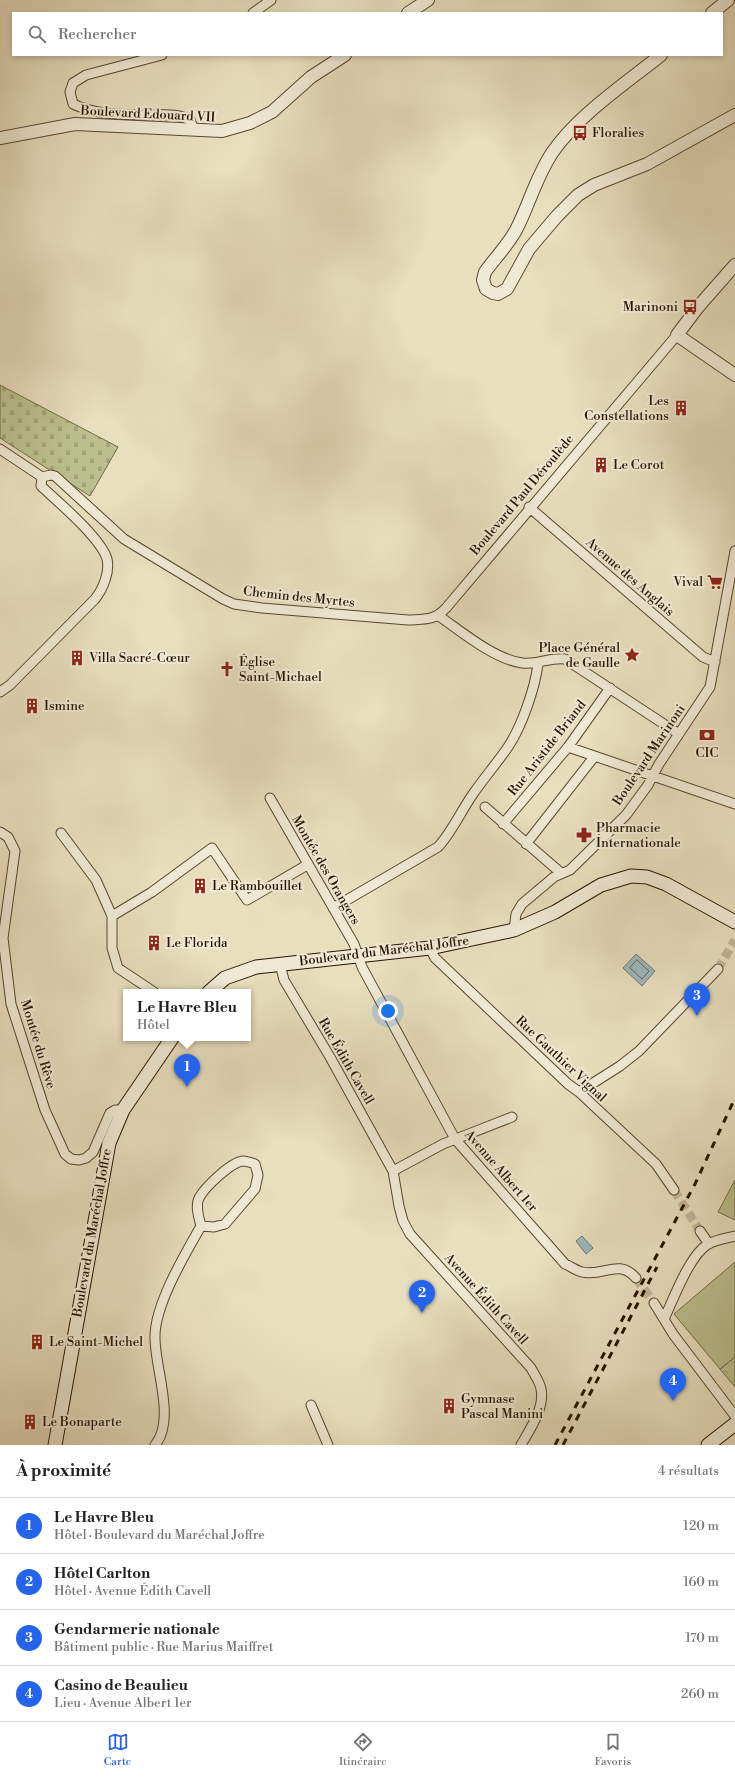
<!DOCTYPE html>
<html lang="fr">
<head>
<meta charset="utf-8">
<style>
  body { margin:0; font-family:"Libre Bodoni",serif; background:#f2f2f2; color:#222 }
  .you { position:absolute; left:388px; top:1011px; width:14px; height:14px; margin:-10px; border:3px solid #fff; border-radius:50%; background:#1a73e8; box-shadow:0 0 0 6px #1a73e833 }
  .badge { display:grid; place-items:center; width:26px; height:26px; border-radius:50%; background:#2563eb; color:#fff; font-size:13px; font-weight:700 }
  .pin { position:absolute; translate:-50% -33px; filter:drop-shadow(0 1px 2px #0008) }
  .pin::after { content:''; position:absolute; top:21px; width:14px; height:12px; background:inherit; clip-path:polygon(0 0,100% 0,50% 100%) }
  .popup { position:absolute; left:123px; top:989px; width:128px; height:52px; box-sizing:border-box; display:grid; place-content:center; border-radius:0px; background:#fff; filter:drop-shadow(0 1px 3px #0005); font-size:13px; white-space:nowrap; color:#767676 }
  .popup b { font-size:15px; color:#222 }
  .popup::after { content:''; position:absolute; left:50%; top:100%; margin-left:-8px; border:8px solid transparent; border-top-color:#fff }
  .list { margin:0; padding:0; list-style:none }
  h2 { display:flex; justify-content:space-between; align-items:center; height:52px; margin:0; padding:0 16px; font-size:17px }
  h2 small { font-size:13px; font-weight:400; color:#767676 }
  .list li { display:grid; grid-template-columns:26px 1fr auto; gap:12px; align-items:center; box-sizing:border-box; height:56px; padding:0 16px; border-top:1px solid #e0e0e0 }
  .list b { display:block; font-size:15px; white-space:nowrap }
  .list p { margin:0; font-size:13px; white-space:nowrap; color:#767676 }
  .list em { font-size:13px; font-style:normal; color:#767676 }
  .icon { flex:none; width:22px; height:22px; fill:none; stroke:currentColor; stroke-width:2; stroke-linecap:round; stroke-linejoin:round }
  .map { position:relative; flex:none; width:735px; height:1445px; overflow:hidden }
  .search { position:absolute; background:#fff; box-shadow:0 2px 6px #0003; left:12px; right:12px; top:12px; height:44px; display:flex; align-items:center; gap:10px; box-sizing:border-box; padding:0 14px; border-radius:0px; color:#767676; font-size:15px }
  .sheet { height:276px; background:#fff }
  nav { display:flex; justify-content:space-around; align-items:center; box-sizing:border-box; height:56px; border-top:1px solid #e0e0e0; background:#fff; font-size:11px; color:#767676 }
  nav a { display:grid; justify-items:center; gap:2px }
  nav .on { color:#2563eb }
  .map>svg:first-child { display:block }
  .forest { fill:url(#forest-crowns); stroke:#726a47 }
  .cemetery { fill:url(#cemetery-stones); stroke:#726a47 }
  .garden { fill:#bbc08e; stroke:#726a47 }
  .water { fill:#9eb9be; stroke:#6f7772 }
  .lines { fill:none; stroke-linecap:round; stroke-linejoin:round }
  .shore { stroke:#63665f; stroke-width:1 }
  .minor-tunnel { stroke:#c2b699; stroke-width:9; stroke-dasharray:9 4.5; stroke-linecap:butt }
  .minor-casing { stroke:#584730; stroke-width:11 }
  .tertiary-casing { stroke:#584730; stroke-width:14 }
  .secondary-casing { stroke:#281400; stroke-width:15 }
  .minor { stroke:#f0ead5; stroke-width:9 }
  .tertiary { stroke:#f0ead5; stroke-width:12 }
  .secondary { stroke:#f0ead5; stroke-width:13 }
  .rail { stroke:#281400; stroke-width:3; stroke-dasharray:7 7; stroke-linecap:butt }
  .labels { text-anchor:middle; dominant-baseline:central; stroke-width:4; stroke-linejoin:round; paint-order:stroke }
  .street-label { font-size:13px; fill:#281400; stroke:#f0ead5 }
  .poi-label { font-size:13px; fill:#281400; stroke:#f0ead5; text-anchor:start }
</style>
</head>
<body>
<div class="map">
<svg width="735" height="1445" viewBox="0 0 735 1445">
  <defs>
    <pattern id="forest-crowns" width="20" height="18" patternUnits="userSpaceOnUse"><rect width="20" height="18" fill="#bbc08e"/><path d="M2 6a3 3 0 1 1 6 0M12 15a3 3 0 1 1 6 0" fill="none" stroke="#a1a479"/></pattern>
    <pattern id="cemetery-stones" width="16" height="16" patternUnits="userSpaceOnUse"><rect width="16" height="16" fill="#bbc08e"/><path d="M2 7V4a2 2 0 0 1 4 0v3zM10 15v-3a2 2 0 0 1 4 0v3z" fill="#a1a479"/></pattern>
  </defs>
  <rect width="100%" height="100%" fill="#e8dfbf"/>
  <filter id="stains"><feTurbulence type="fractalNoise" baseFrequency=".005" numOctaves="4"/><feColorMatrix values="0 0 0 0 .2 0 0 0 0 .09 0 0 0 0 .02 0 0 0 .5 -.17"/></filter>
  <radialGradient id="worn" r=".72"><stop offset=".6" stop-color="#630" stop-opacity="0"/><stop offset="1" stop-color="#630" stop-opacity=".3"/></radialGradient>
  <path class="forest" d="M735,1357V1387L720,1369Z"/>
  <path class="cemetery" d="M0,385L118,447L90,496L0,438Z"/>
  <path class="garden" d="M735,1180V1220L718,1212Z
    M735,1262V1357L720,1369L674,1314Z"/>
  <path class="water" d="M636,954L655,971L642,986L623,968Z
    M582,1236L593,1248L586,1254L576,1241Z"/>
  <g class="lines">
    <path class="shore" d="M637,960L649,971L642,979L630,968Z"/>
    <path class="minor-tunnel" d="M718,969L735,940
      M674,1190L700,1231
      M636,1278L654,1303"/>
    <defs>
      <path id="minor" d="M253,13L271,0
        M162,55L86,75L73,83L70,92L73,104C95,115 126,115 150,115C164,115 178,113 190,120L194,130
        M0,449L42,477L51,475L55,476L124,539L223,599L234,604L262,608L408,620C425,619 434,621 446,608L677,335
        M529,507L703,657L715,662
        M439,616C462,632 494,659 522,663C538,665 550,657 565,659L679,734
        M0,692L10,685L95,599C103,589 110,572 107,559C101,538 57,501 41,486L42,477
        M568,747L735,804
        M270,798L354,944L362,967L455,1139L565,1264C570,1266 577,1271 582,1272C604,1277 618,1258 636,1278
        M485,807L561,873
        M503,824L568,747L610,688
        M0,832L8,837L15,851L3,938L11,1004L45,1110L65,1154L71,1159L79,1160L86,1158L93,1152L110,1113L115,1110H123
        M61,833L96,880L112,916V948L118,968L154,992
        M526,844L594,757
        M333,908L438,847C452,832 461,811 473,794C484,778 497,763 508,747C522,726 535,688 538,664
        M112,916L152,892L212,848L247,900L307,865
        M514,930L516,914L522,904L554,877L570,870L626,815L648,785L659,764L710,687L735,551
        M430,948L435,958L568,1084L579,1092L656,1164L674,1190
        M280,964L284,980L330,1057L393,1171L399,1206L403,1221L410,1234L531,1368C534,1374 540,1382 541,1389C545,1408 530,1429 521,1445
        M579,1092L620,1066L639,1051L718,969
        M393,1171L443,1144L512,1117
        M700,1231L709,1244
        M654,1303L673,1334L735,1416
        M664,1319C674,1298 689,1256 708,1244C715,1240 727,1238 735,1236
        M311,1405L328,1445
        M155,1445C176,1420 155,1369 155,1338C154,1306 185,1254 201,1226C199,1218 195,1206 199,1198C205,1187 231,1162 243,1161C247,1161 252,1163 255,1164L258,1175L255,1189L225,1224L214,1227L201,1226"/>
      <path id="tertiary" d="M408,13L428,0
        M712,13L728,0
        M661,55C625,84 578,115 552,153C536,177 529,205 516,230C508,245 495,258 485,272L483,280L486,289L493,293L498,294L507,289L529,249L557,216L578,195L594,185L647,164L735,115
        M0,138L75,124L222,131L250,123L272,112L311,77L345,55
        M735,265L698,307L677,335L735,375"/>
      <path id="secondary" d="M209,992L225,978L256,967L430,948L514,930L555,912L601,885L631,876L647,877L666,884L735,922
        M55,1445L109,1143L123,1110L172,1038
        M708,1445L735,1424"/>
    </defs>
    <use href="#minor" class="minor-casing"/>
    <use href="#tertiary" class="tertiary-casing"/>
    <use href="#secondary" class="secondary-casing"/>
    <use href="#minor" class="minor"/>
    <use href="#tertiary" class="tertiary"/>
    <use href="#secondary" class="secondary"/>
    <path class="rail" d="M555,1445L695,1184L735,1098
      M563,1445L657,1267"/>
  </g>
  <defs>
    <symbol id="bus-bare" viewBox="-9 -9 18 18"><path d="M-5-6H5V4H4V6H2V4H-2V6H-4V4H-5ZM-3.5-4V0h7V-4ZM-3.5 1.2v1.5H-2V1.2ZM2 1.2v1.5H3.5V1.2Z" fill="#8f2418" stroke="#f0ead5" stroke-width="2.5" paint-order="stroke"/></symbol>
    <symbol id="building-bare" viewBox="-9 -9 18 18"><path d="M-4-6H4V6H1V3H-1V6H-4ZM-2.5-4.3h1.7v1.8h-1.7ZM.8-4.3h1.7v1.8H.8ZM-2.5-1h1.7V.8h-1.7ZM.8-1h1.7V.8H.8Z" fill="#8f2418" stroke="#f0ead5" stroke-width="2.5" paint-order="stroke"/></symbol>
    <symbol id="supermarket-bare" viewBox="-9 -9 18 18"><path d="M-6-5.5h2.5l.6 2H6L4.5 2H-2.5L-4.4-4H-6ZM-1.5 3.2a1.3 1.3 0 1 0 .1 0ZM3 3.2a1.3 1.3 0 1 0 .1 0Z" fill="#8f2418" stroke="#f0ead5" stroke-width="2.5" paint-order="stroke"/></symbol>
    <symbol id="sight-bare" viewBox="-9 -9 18 18"><path d="M0-6L1.8-2.2L6-1.7L2.9 1.2L3.7 5.4L0 3.3L-3.7 5.4L-2.9 1.2L-6-1.7L-1.8-2.2Z" fill="#8f2418" stroke="#f0ead5" stroke-width="2.5" paint-order="stroke"/></symbol>
    <symbol id="church-bare" viewBox="-9 -9 18 18"><path d="M-1.2-6h2.4v3.5h3.3v2.4h-3.3V6h-2.4V-.1h-3.3v-2.4h3.3Z" fill="#8f2418" stroke="#f0ead5" stroke-width="2.5" paint-order="stroke"/></symbol>
    <symbol id="bank-bare" viewBox="-9 -9 18 18"><path d="M-6-4H6V4H-6ZM0-2.3a2.3 2.3 0 1 0 0 4.6a2.3 2.3 0 1 0 0-4.6Z" fill="#8f2418" stroke="#f0ead5" stroke-width="2.5" paint-order="stroke"/></symbol>
    <symbol id="pharmacy-bare" viewBox="-9 -9 18 18"><path d="M-2-6h4v4h4v4h-4v4h-4v-4h-4v-4h4Z" fill="#8f2418" stroke="#f0ead5" stroke-width="2.5" paint-order="stroke"/></symbol>
  </defs>
  <g fill-rule="evenodd">
    <use href="#bus-bare" x="569" y="122" width="22" height="22"/>
    <use href="#bus-bare" x="679" y="296" width="22" height="22"/>
    <use href="#building-bare" x="670" y="397" width="22" height="22"/>
    <use href="#building-bare" x="590" y="454" width="22" height="22"/>
    <use href="#supermarket-bare" x="704" y="571" width="22" height="22"/>
    <use href="#sight-bare" x="621" y="644" width="22" height="22"/>
    <use href="#building-bare" x="66" y="647" width="22" height="22"/>
    <use href="#church-bare" x="216" y="658" width="22" height="22"/>
    <use href="#building-bare" x="21" y="695" width="22" height="22"/>
    <use href="#bank-bare" x="696" y="724" width="22" height="22"/>
    <use href="#pharmacy-bare" x="573" y="824" width="22" height="22"/>
    <use href="#building-bare" x="189" y="875" width="22" height="22"/>
    <use href="#building-bare" x="143" y="932" width="22" height="22"/>
    <use href="#building-bare" x="26" y="1331" width="22" height="22"/>
    <use href="#building-bare" x="438" y="1395" width="22" height="22"/>
    <use href="#building-bare" x="19" y="1411" width="22" height="22"/>
  </g>
  <g class="labels">
    <g class="street-label">
      <text transform="translate(148 114) rotate(3)">Boulevard Edouard VII</text>
      <text transform="translate(522 495) rotate(-50)">Boulevard Paul Déroulède</text>
      <text transform="translate(630 577) rotate(41)">Avenue des Anglais</text>
      <text transform="translate(299 597) rotate(6)">Chemin des Myrtes</text>
      <text transform="translate(547 748) rotate(-52)">Rue Aristide Briand</text>
      <text transform="translate(649 755) rotate(-56)">Boulevard Marinoni</text>
      <text transform="translate(326 870) rotate(60)">Montée des Orangers</text>
      <text transform="translate(384 951) rotate(-7)">Boulevard du Maréchal Joffre</text>
      <text transform="translate(38 1044) rotate(73)">Montée du Rêve</text>
      <text transform="translate(561 1059) rotate(43)">Rue Gauthier Vignal</text>
      <text transform="translate(346 1061) rotate(60)">Rue Édith Cavell</text>
      <text transform="translate(501 1171) rotate(49)">Avenue Albert 1er</text>
      <text transform="translate(92 1233) rotate(-80)">Boulevard du Maréchal Joffre</text>
      <text transform="translate(486 1299) rotate(48)">Avenue Édith Cavell</text>
    </g>
    <g class="poi-label">
      <text x="592" y="133">Floralies</text>
      <text x="678" y="307" text-anchor="end">Marinoni</text>
      <text x="669" y="401" text-anchor="end">Les<tspan x="669" dy="15">Constellations</tspan></text>
      <text x="613" y="465">Le Corot</text>
      <text x="703" y="582" text-anchor="end">Vival</text>
      <text x="620" y="648" text-anchor="end">Place Général<tspan x="620" dy="15">de Gaulle</tspan></text>
      <text x="89" y="658">Villa Sacré-Cœur</text>
      <text x="239" y="662">Église<tspan x="239" dy="15">Saint-Michael</tspan></text>
      <text x="44" y="706">Ismine</text>
      <text x="707" y="753" text-anchor="middle">CIC</text>
      <text x="596" y="828">Pharmacie<tspan x="596" dy="15">Internationale</tspan></text>
      <text x="212" y="886">Le Rambouillet</text>
      <text x="166" y="943">Le Florida</text>
      <text x="49" y="1342">Le Saint-Michel</text>
      <text x="461" y="1399">Gymnase<tspan x="461" dy="15">Pascal Manini</tspan></text>
      <text x="42" y="1422">Le Bonaparte</text>
    </g>
  </g>
  <rect width="100%" height="100%" filter="url(#stains)"/>
  <rect width="100%" height="100%" fill="url(#worn)"/>
</svg>
<div class="you"></div>
<div class="pin badge" style="left:187px;top:1087px">1</div>
<div class="popup"><b>Le Havre Bleu</b>Hôtel</div>
<div class="pin badge" style="left:422px;top:1313px">2</div>
<div class="pin badge" style="left:697px;top:1016px">3</div>
<div class="pin badge" style="left:673px;top:1401px">4</div>
<div class="search"><svg class="icon" aria-label="search" viewBox="0 0 24 24"><circle cx="10" cy="10" r="6"/><path d="M15 15l6 6"/></svg>Rechercher</div>
</div>
<section class="sheet">
<h2>À proximité<small>4 résultats</small></h2>
<ul class="list">
<li><span class="badge">1</span><div><b>Le Havre Bleu</b><p>Hôtel · Boulevard du Maréchal Joffre</p></div><em>120 m</em></li>
<li><span class="badge">2</span><div><b>Hôtel Carlton</b><p>Hôtel · Avenue Édith Cavell</p></div><em>160 m</em></li>
<li><span class="badge">3</span><div><b>Gendarmerie nationale</b><p>Bâtiment public · Rue Marius Maiffret</p></div><em>170 m</em></li>
<li><span class="badge">4</span><div><b>Casino de Beaulieu</b><p>Lieu · Avenue Albert 1er</p></div><em>260 m</em></li>
</ul>
</section>
<nav>
<a class="on"><svg class="icon" aria-label="map" viewBox="0 0 24 24"><path d="M3 6l6-2 6 2 6-2v14l-6 2-6-2-6 2zM9 4v14M15 6v14"/></svg>Carte</a>
<a><svg class="icon" aria-label="directions" viewBox="0 0 24 24"><path d="M12 3l9 9-9 9-9-9zM9 14v-3h6M13 9l2 2-2 2"/></svg>Itinéraire</a>
<a><svg class="icon" aria-label="saved" viewBox="0 0 24 24"><path d="M7 4h10v16l-5-4-5 4z"/></svg>Favoris</a>
</nav>
</body>
</html>
